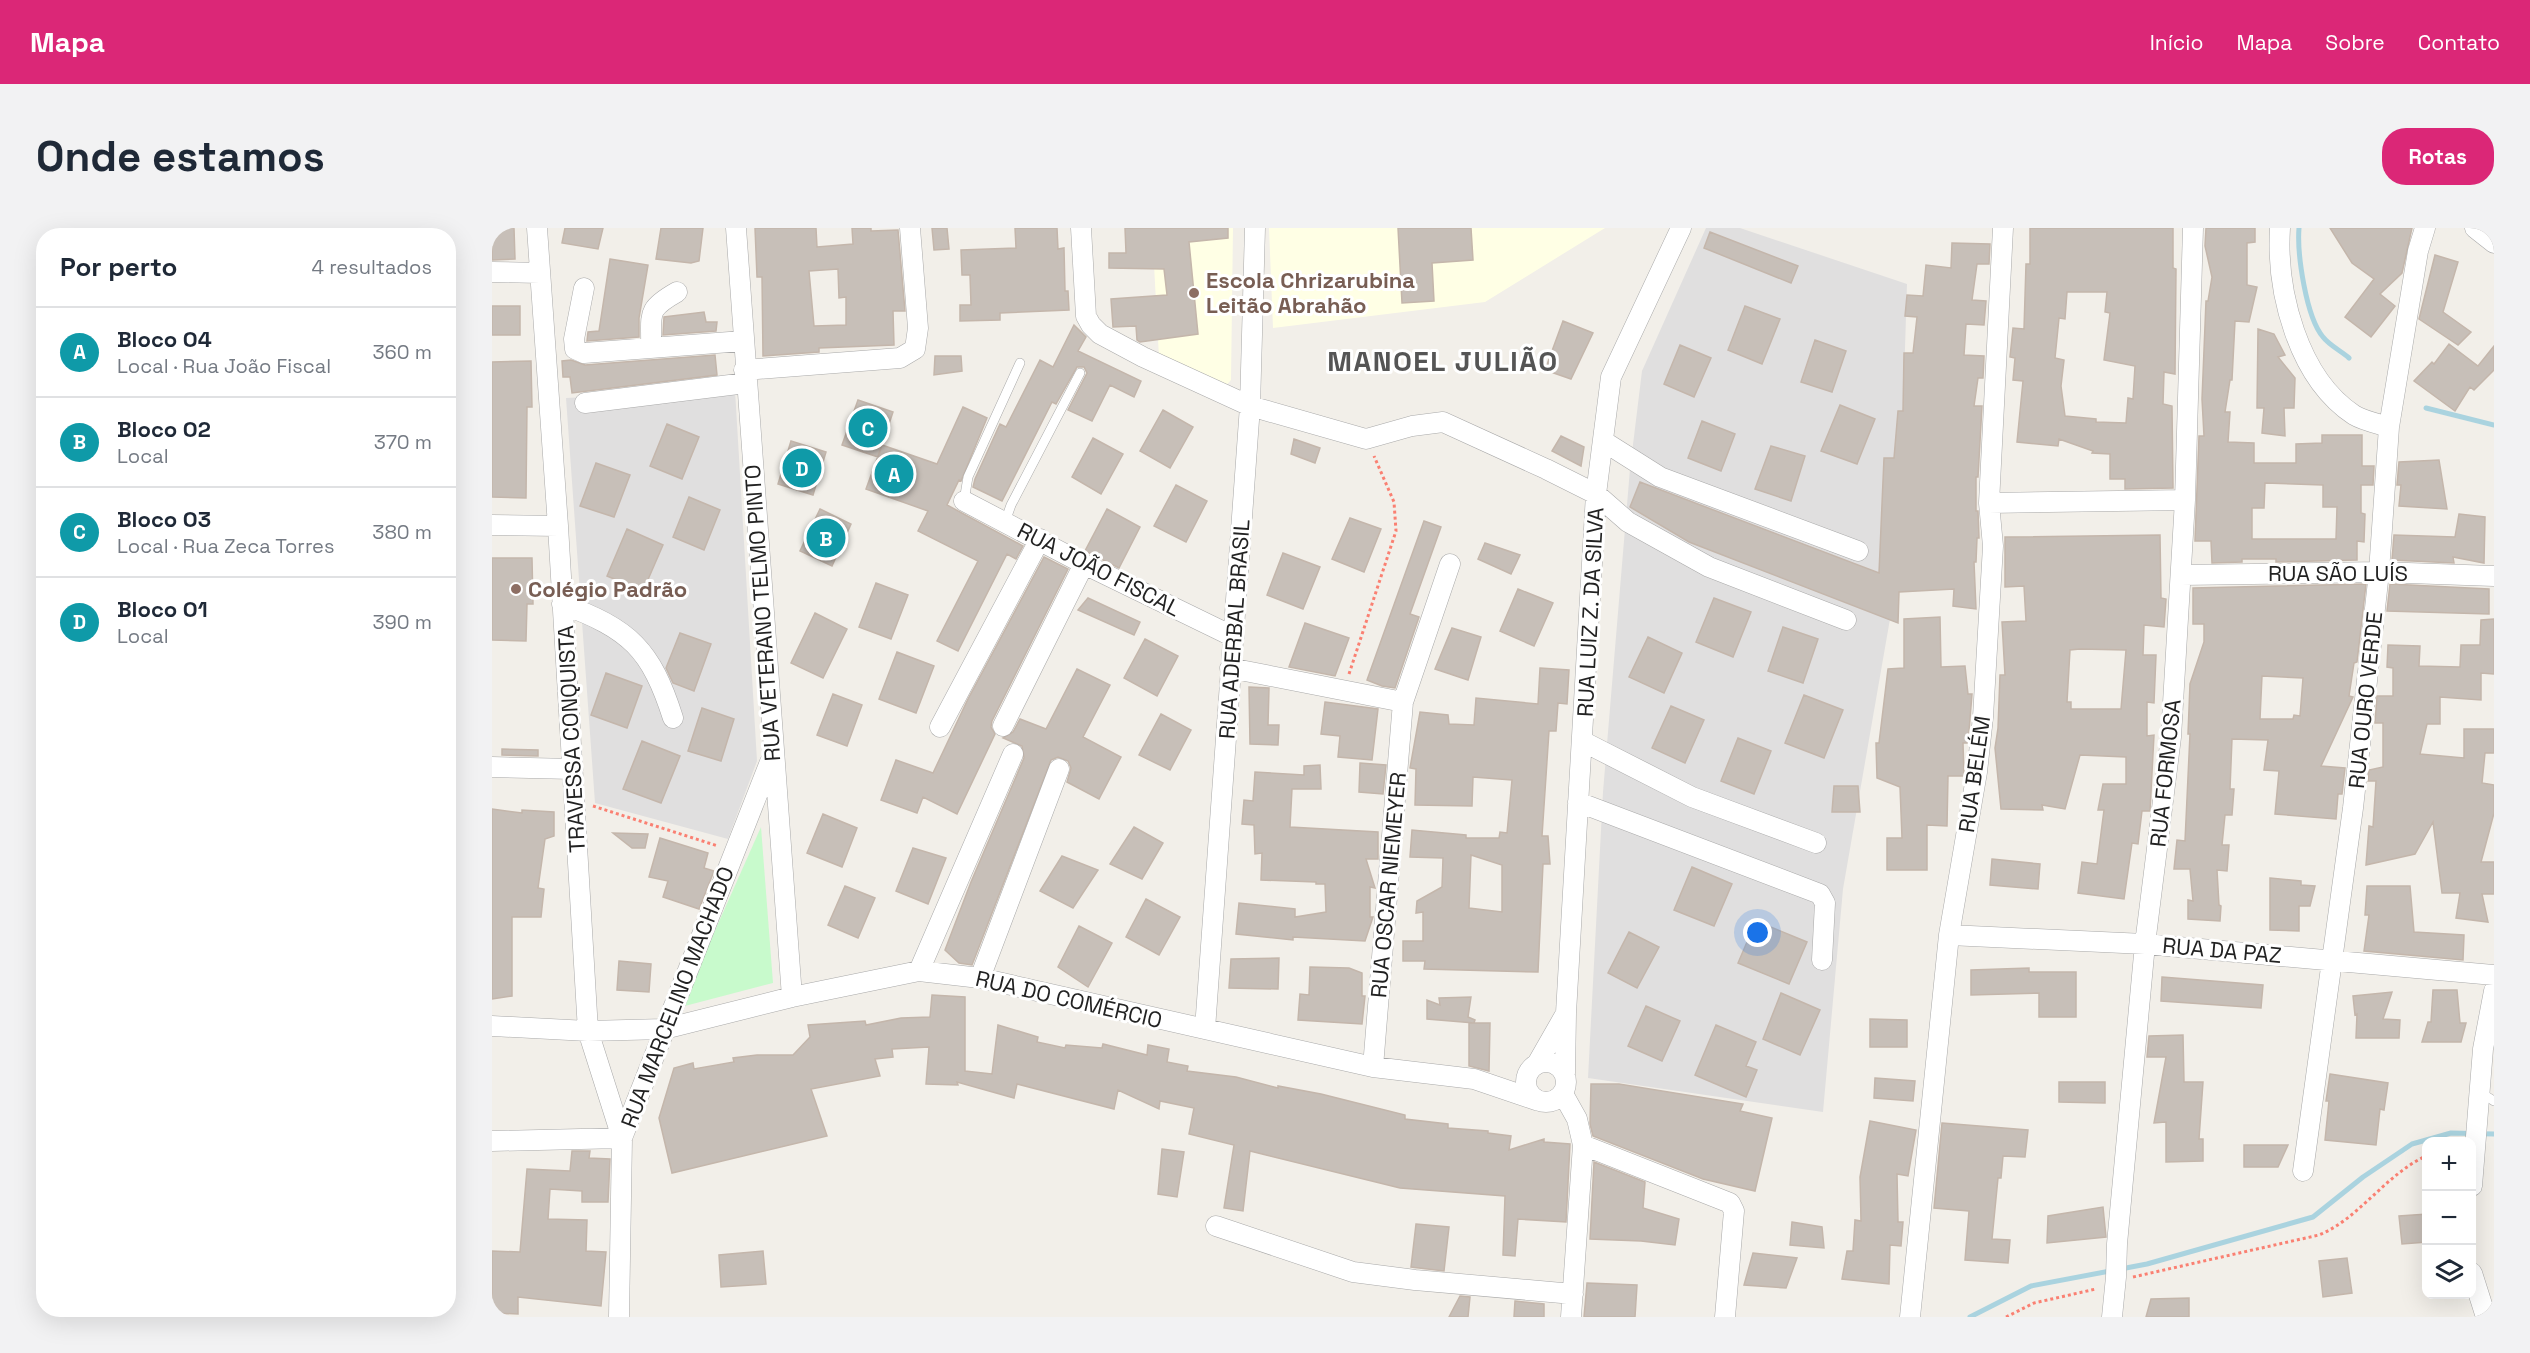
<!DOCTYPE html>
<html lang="pt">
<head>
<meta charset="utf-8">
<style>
  body { margin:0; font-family:"Space Grotesk",sans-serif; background:#f2f2f3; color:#1f2937 }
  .controls { position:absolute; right:18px; bottom:18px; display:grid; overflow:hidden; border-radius:12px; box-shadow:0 6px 24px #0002 }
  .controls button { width:54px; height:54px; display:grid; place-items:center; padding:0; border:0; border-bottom:2px solid #e0e1e3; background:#fff; color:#1f2937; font:30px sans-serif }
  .you { position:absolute; left:1266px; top:705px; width:21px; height:21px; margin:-15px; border:4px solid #fff; border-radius:50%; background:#1a73e8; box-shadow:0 0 0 9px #1a73e833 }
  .badge { display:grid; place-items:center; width:39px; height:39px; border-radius:50%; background:#db2777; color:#fff; font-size:20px; font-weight:700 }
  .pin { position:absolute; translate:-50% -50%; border:3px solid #fff; box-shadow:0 2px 6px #0006 }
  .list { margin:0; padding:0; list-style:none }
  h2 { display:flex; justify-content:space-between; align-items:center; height:78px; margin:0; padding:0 24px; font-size:26px }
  h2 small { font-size:20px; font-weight:400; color:#747a83 }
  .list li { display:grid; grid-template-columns:39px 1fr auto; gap:18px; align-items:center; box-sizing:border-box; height:90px; padding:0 24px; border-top:2px solid #e0e1e3 }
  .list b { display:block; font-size:22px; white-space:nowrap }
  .list p { margin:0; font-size:20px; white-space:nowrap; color:#747a83 }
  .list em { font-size:20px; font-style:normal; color:#747a83 }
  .icon { flex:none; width:33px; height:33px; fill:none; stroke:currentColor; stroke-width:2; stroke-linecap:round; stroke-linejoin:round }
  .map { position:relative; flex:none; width:2002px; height:1089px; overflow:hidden; border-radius:24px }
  header { display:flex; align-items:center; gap:36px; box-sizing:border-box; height:84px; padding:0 30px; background:#db2777; color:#fff }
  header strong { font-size:28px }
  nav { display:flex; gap:33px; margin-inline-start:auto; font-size:21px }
  .intro { display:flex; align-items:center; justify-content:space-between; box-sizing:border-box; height:144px; padding:0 36px }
  h1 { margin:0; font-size:42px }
  .button { padding:15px 27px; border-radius:24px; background:#db2777; color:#fff; font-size:21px; font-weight:700 }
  main { display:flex; gap:36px; padding:0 36px }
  aside { flex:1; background:#fff; border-radius:24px; box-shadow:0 6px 24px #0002 }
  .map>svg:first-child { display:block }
  .residential { fill:#e0dfdf }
  .education { fill:#ffffe5 }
  .park { fill:#c8facc }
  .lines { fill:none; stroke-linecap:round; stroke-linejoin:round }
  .stream { stroke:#aad3df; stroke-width:5 }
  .building { fill:#c7bfb8; stroke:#c4b6ab; stroke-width:1.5; fill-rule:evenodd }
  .lane-casing { stroke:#a9a9a9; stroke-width:10 }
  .street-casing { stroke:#a9a9a9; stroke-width:21 }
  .path { stroke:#fa8072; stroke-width:3; stroke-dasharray:3 3; stroke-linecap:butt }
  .lane { stroke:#fff; stroke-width:9 }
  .street { stroke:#fff; stroke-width:20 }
  .education-dot { fill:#8d6e63; stroke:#fff; stroke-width:2 }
  .labels { text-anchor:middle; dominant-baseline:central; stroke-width:6; stroke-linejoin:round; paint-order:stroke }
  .education-label { font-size:22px; font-weight:bold; fill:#785e54; stroke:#fff; text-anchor:start }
  .street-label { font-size:22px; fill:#222; stroke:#fff }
  .district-label { font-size:28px; font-weight:bold; letter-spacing:1.5px; fill:#555; stroke:#fff }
</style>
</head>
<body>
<header>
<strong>Mapa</strong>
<nav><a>Início</a><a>Mapa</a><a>Sobre</a><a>Contato</a></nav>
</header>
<div class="intro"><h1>Onde estamos</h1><a class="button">Rotas</a></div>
<main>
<aside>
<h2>Por perto<small>4 resultados</small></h2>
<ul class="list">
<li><span class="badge" style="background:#0f9aa8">A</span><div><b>Bloco O4</b><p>Local · Rua João Fiscal</p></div><em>360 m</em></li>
<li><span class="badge" style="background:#0f9aa8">B</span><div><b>Bloco O2</b><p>Local</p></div><em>370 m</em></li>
<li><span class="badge" style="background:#0f9aa8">C</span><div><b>Bloco O3</b><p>Local · Rua Zeca Torres</p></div><em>380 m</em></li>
<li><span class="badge" style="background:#0f9aa8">D</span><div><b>Bloco O1</b><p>Local</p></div><em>390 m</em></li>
</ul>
</aside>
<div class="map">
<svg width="2002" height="1089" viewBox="0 0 2002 1089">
  <rect width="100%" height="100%" fill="#f2efe9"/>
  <path class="residential" d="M1214,0H1248L1415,56L1406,345L1351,661L1331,884L1096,850L1111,564L1138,241L1150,143Z
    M243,162L265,533L236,611L103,575L74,170Z"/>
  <path class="education" d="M660,0H741L739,152L731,161L667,129Z
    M777,0H1113L993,74L781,100Z"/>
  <path class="park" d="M269,599L281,755L189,779Z"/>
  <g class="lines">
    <path class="stream" d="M1807,0C1805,26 1814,89 1831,109C1837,117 1849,123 1857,130
      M1934,180L2002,197
      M1478,1089L1539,1058L1655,1036L1821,989L1871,949L1920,916L1959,905L2002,906"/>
  </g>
  <path class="building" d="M0,0H22L23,31L0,32Z
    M73,0H111L106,21L70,15Z
    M169,0H211L207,33L199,35L164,31Z
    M263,0H324L325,19L361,16L360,0H379V3L406,2L413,83H401L402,117L327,120V124L271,128L270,49H265ZM346,41L347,70L354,69V97L322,98L317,43Z
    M440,0H455L457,21L442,22Z
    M523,0H565L566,21L572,20L573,63H576L577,82L508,85V92L468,93V77H479L478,47H470L469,22L524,20Z
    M633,0H736V10L697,14L706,106L648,114L645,112L644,98L621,99L619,71L675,67L672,41L617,40V25H634Z
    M906,0H979L981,32L940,35L942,73L910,75Z
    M1538,0H1681V40L1684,41L1683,146L1672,144L1671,176L1680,178L1681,260L1633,261V251H1618V226L1600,225L1601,223L1567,211L1566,218L1525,214L1531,153L1521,152L1523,130L1518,129L1521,100L1532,101L1534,36H1538ZM1575,64H1615L1613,84L1618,85L1612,132L1643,138L1641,171L1636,170L1634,195L1604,194V191L1573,188L1569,158L1572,132L1563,130L1567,90L1573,91Z
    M1714,0H1763V14L1755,15V57L1765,59L1757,94L1743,93L1740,152H1738L1733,184H1738L1736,214L1762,215V235H1804V216L1830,215V207H1870V238H1882L1881,257H1869V285L1873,286L1872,314L1865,313V332L1784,334V331H1750V334L1720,335L1719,313H1703L1707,208H1712L1710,171L1714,73H1716L1720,49L1713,18ZM1773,255L1831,257V279H1845L1844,311H1760V280H1772Z
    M1838,0H1920L1910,45L1888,66L1903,78L1879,109L1853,89L1882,51L1860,35Z
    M1218,4L1306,38L1299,55L1212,20Z
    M1460,15L1498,16L1497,36H1485L1480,72L1494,73L1492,97L1474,96L1472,127L1492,128L1491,150H1486L1482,178H1490L1486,249H1484V283H1486L1487,310H1485L1484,334H1482L1484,381L1461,378L1462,361L1407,364L1406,395L1197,314L1138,279L1148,254L1387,345L1392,230H1402L1406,183H1411L1412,125H1421L1425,89L1413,88L1415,67L1431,68L1434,37L1459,40Z
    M1943,27L1966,34L1951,84L1979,104L1966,117L1927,91Z
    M118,31L156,37L147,90V109L95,113L96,104L107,103Z
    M0,78H28V107H0Z
    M1253,78L1288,91L1270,136L1236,122Z
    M212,84L214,94H225L224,103L171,107L172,89Z
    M1071,93L1101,105L1079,151L1053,142Z
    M582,97L594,109L586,123L649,153L642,169L618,157L600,193L576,182L595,145L592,139H585L564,176L560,174L510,273L481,259L483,251L508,196L514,199L548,132L561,139Z
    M1766,101L1782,106L1793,127L1786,129L1803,150L1802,180H1792L1793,208L1770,205L1772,180H1765Z
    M1323,112L1354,123L1340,164L1309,154Z
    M1957,116L1986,138L2002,118V142L1982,162L1978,159L1963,183L1922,153L1940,134L1942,136Z
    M1188,117L1219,130L1202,169L1172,156Z
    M223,127L225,147L80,165L78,149H71L70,133L79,132L93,137Z
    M443,128H469L470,143L442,147Z
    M39,133L40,179H35L34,270L0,269V134Z
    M366,172L401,184L386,229L350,217Z
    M1348,177L1383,191L1365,236L1329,223Z
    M471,179L495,190L469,253L467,252L455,277L531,318L524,331L515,326L466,423L445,413L486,333L426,303L436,283L374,261L390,217L445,236Z
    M671,182L701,199L678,240L648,223Z
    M1210,193L1243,206L1229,243L1196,230Z
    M175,196L207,209L190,251L158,238Z
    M1069,208L1092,219L1089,238L1060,223Z
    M601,210L631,226L609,266L580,249Z
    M802,211L828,220L823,235L799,226Z
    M299,213L334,224L321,267L286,256Z
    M1279,218L1313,228L1299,273L1263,261Z
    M1947,232L1955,281L1907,278L1909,257H1905L1907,234Z
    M104,235L138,247L122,289L88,278Z
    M684,257L715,273L694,314L662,298Z
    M197,269L228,282L212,322L181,309Z
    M328,281L359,296L340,338L308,323Z
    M615,281L648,299L627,340L593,323Z
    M1967,286L1993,289L1992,335L1961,329L1962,335L1900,332L1902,307L1963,309Z
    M858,290L889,301L872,344L840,331Z
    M932,293L949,299L918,386L927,389L903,460L890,458L875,452Z
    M135,301L171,317L151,363L115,348Z
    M1668,307L1669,370L1674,371L1672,399L1652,397L1651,427H1664L1662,475L1655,474V508L1662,507L1658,583H1650L1646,616L1640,615L1632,671L1586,665L1590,634L1605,636L1612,582H1606L1611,556H1634V529L1588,527L1573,581L1550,577L1551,582L1509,581L1503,520L1506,500L1508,447H1513L1510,394L1534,393L1532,358L1513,359V309ZM1588,421L1634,422L1629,481H1579V474H1575L1578,422Z
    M993,315L1028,327L1019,346L986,331Z
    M791,325L828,339L811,381L775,367Z
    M552,329L576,341L500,493L499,499L503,506L465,586L431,569L425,585L389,572L404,532L441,545L476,471Z
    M0,330H40L41,376H35L34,413L0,412Z
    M384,355L416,367L399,411L367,399Z
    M1874,356L1865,434L1862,435L1857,468L1861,469L1829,538L1853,540L1850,566H1846L1844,591L1783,586L1787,543L1772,542L1776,512L1740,511L1738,561H1742L1740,587H1733L1730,617H1737L1735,643L1725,642L1727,677L1729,678L1728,693L1696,691V672L1701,673L1698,641H1682L1685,612L1693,613L1698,506H1696L1698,456L1712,414V396H1701V360ZM1770,448L1811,450L1808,488L1802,487L1801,491H1768Z
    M1898,356L1997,361V386L1895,383Z
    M1026,361L1061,375L1042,418L1008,403Z
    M596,370L648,394L642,407L586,382Z
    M1222,370L1259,384L1241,429L1204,414Z
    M323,385L355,401L331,450L299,435Z
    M1448,389L1449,439L1473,438L1476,466H1480L1476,515H1471L1472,548H1456L1455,598L1435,597V642H1395V610H1410L1408,559L1385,550L1384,515H1387L1396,441L1412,440V391Z
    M2002,391V446L1989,445V472L1948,469V496H1935L1928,526L1972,530V501H2002V525H1993L1990,555L2002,557V585L1989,634H2002V666H1990L1996,694L1964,690L1968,665H1950L1941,594L1923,626L1874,637L1877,598L1881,599L1884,553H1876L1877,542L1891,539V495H1883L1885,468H1901V440L1895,439L1896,417L1928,418L1927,438L1968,439L1969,417H1988L1989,392Z
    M813,395L857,410L843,448L797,439Z
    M1291,399L1326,411L1311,455L1276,443Z
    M960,400L989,409L976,452L943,441Z
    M188,405L219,416L202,463L181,455L174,440Z
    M1156,409L1190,425L1172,465L1137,449Z
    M653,411L686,428L665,468L632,450Z
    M405,424L442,438L424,485L387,471Z
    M1048,440L1077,442L1075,476L1066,475L1064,503H1057L1050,608H1056L1058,636H1051L1046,744L932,741L933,733H911V713H931V684L924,685L925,673L950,659L951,630L918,629L920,602L974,607V610H1007L1008,604L1015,605L1020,552L981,549L980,578L923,577L924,541L918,540L928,484L956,487L957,496L982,497L984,470L1046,476ZM979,627L1010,637V684L977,680Z
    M585,441L618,457L591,509L629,529L607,571L575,554L579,540L576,533L566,529L559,532L480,737L467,735L453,722L479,654L532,530L530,518L511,510L521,504L528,491L554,501Z
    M114,445L150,458L135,500L99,487Z
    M757,459L777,460L776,497H787L786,517L758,516Z
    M341,466L370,477L355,518L325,507Z
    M1312,467L1351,482L1332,530L1293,515Z
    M833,474L886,481L880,532L846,529L848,508L829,506Z
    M1179,478L1212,492L1193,535L1160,520Z
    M210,480L242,491L229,533L196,523Z
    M669,486L699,502L678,542L647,527Z
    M1246,510L1279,523L1262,566L1229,553Z
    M150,513L188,528L169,575L131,561Z
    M10,521L46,522V528L10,527Z
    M868,535L894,537L891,566L867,564Z
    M828,537L829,561H800L798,599L886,604V631H874L883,660L878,659V689H881L873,713L801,709V712L744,706L747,675L803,681V689L834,684L833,656H824V654L769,652L770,625L763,626L762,597L750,596L752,572L761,573L763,544L812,547V538Z
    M1342,558H1366L1368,584H1340Z
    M0,581L30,585V582L62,584V608L53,611L46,660L52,661L49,689H20V768L0,771Z
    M331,586L365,600L350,639L315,625Z
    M642,599L671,615L650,651L618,636Z
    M121,605L156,606L153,620H140Z
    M168,610L216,625L212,640L222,643L207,681L171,669L176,653L157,649Z
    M421,620L454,630L436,676L404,663Z
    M570,628L606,642L581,680L548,663Z
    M1500,631L1548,636L1546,661L1498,657Z
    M1200,639L1240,656L1222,698L1182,682Z
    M1778,650L1809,653V657L1823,658L1818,678H1807V703L1778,702Z
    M353,658L383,670L366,710L336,697Z
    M1875,658H1918L1922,704L1972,707L1971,732L1872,723L1877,687H1873Z
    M654,671L688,689L667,727L634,709Z
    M1264,693L1315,714L1297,756L1246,735Z
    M587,698L620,715L596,759L566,739Z
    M1137,704L1167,719L1145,760L1116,745Z
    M787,730L786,761L737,760L739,731Z
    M127,733L159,736L157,764L125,762Z
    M818,739L857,740L870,745V768H873L870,796L806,792L808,766L817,767Z
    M1537,740V744H1584V789H1547V765L1479,767V742Z
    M1670,749L1771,757L1769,780L1669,773Z
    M1941,762H1965L1968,795H1974L1969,814H1930L1936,794H1939Z
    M1900,764L1891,791L1908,792L1907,810H1864L1865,786L1863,787L1861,768Z
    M1289,765L1328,782L1308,827L1271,811Z
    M440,767L473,769V843L500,846L506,797L546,809L545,814L573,820L574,817L610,820L611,816L655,827L656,817L677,821L675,834L696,838L695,843L744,849L786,860V858L829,866L913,887V891L956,896V900L996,903V905L1019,908L1017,922L1052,911V914L1078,916L1074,994L1026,991L1023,1028L1011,1027L1013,968L908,960L758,923L751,983L732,980L742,917L697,906L702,880L668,873L667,881L626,862L622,881L525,856L522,870L465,854L466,857L434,856L437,819L400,821L401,829L383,831L388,848L319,861L335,908L180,945L167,890L182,840L201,835L202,841L242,834L241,830L265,827H301L318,809L316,797L373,793L374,797L409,790L438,789Z
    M979,769L976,789L983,792L982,795L935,791V772L948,777L947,770Z
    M1154,778L1188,793L1170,833L1136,818Z
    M1378,791L1415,792V819H1378Z
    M977,795H998L997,843L977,838Z
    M1224,797L1264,814L1254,838L1265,842L1254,869L1203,847Z
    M1691,807L1692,854H1711L1707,911H1711V933L1674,934V894L1662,895L1674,829H1655L1657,808Z
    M1838,846L1896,855L1892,882L1888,881L1884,917L1833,912L1837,873H1834Z
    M1383,850L1423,853L1421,873L1382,870Z
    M1567,854H1613V875L1567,874Z
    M1099,856H1127L1251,876L1248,883L1280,890L1263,963L1211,951L1101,908L1098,896Z
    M1378,893L1424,902L1416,948L1405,946L1406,994H1411L1409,1018L1398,1017L1397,1056L1350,1051L1355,1023H1361L1363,992L1369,993L1368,949Z
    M1450,895L1536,902L1533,929L1511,928L1509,950H1506L1500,1011L1518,1012L1516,1035L1473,1032L1477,983L1442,980Z
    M1752,917H1796L1786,939H1752Z
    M670,921L692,924L685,969L666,966Z
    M80,923H98L97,930L118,931L116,974H90V963L58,961L56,991L95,992L94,1023L114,1024L109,1078L26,1069V1086L0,1085V1023L28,1024L35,941L78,943Z
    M1102,934L1153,954L1151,980L1187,991L1183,1017L1149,1013L1098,1011Z
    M1611,979L1614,1009L1555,1015L1556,988Z
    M1935,986V1014L1910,1016L1907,988Z
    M1300,994L1330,999L1332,1020L1298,1017Z
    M924,996L957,999L952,1043L919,1039Z
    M271,1023L274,1056L229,1059L227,1027Z
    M1261,1025L1305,1030L1294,1060L1252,1057Z
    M1855,1030L1860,1065L1831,1069L1827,1033Z
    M1095,1055L1145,1057L1143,1089H1092Z
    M968,1068L978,1069L976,1089H957Z
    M1697,1070V1089H1654L1659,1071Z
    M1023,1073L1052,1076V1089H1022Z"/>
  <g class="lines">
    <defs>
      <path id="lane" d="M472,273L476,249L528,135
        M513,294L519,277L588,145
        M1989,865L2002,873"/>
      <path id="street" d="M45,0L66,298L96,803L130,910
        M244,0L300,769
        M589,0L594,88L599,97L608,106L651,129L758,178L874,211L920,198L951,194L1054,241L1104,266L1136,294L1217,339L1354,392
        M1788,0C1784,64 1806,150 1862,187C1872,193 1887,196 1897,199
        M1983,0L2002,15
        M0,44L48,45
        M92,60L82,111L83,121L92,125L251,113
        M159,120C160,86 153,82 185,64
        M252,142L408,130L423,121L426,100L418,0
        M93,175L254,155
        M1111,213L1168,249L1366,323
        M472,273L592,336L742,409
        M1497,275L1693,272
        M0,297L66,298
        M1690,347L1887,344L2002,348
        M70,376C138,401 159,421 181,490
        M738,440L911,474
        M511,498L592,336
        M448,499L548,311
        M1090,513L1200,569L1324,615
        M0,539L81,541
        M1086,574L1328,666L1333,675L1330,732
        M1457,707L1653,716L2002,747
        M427,743L521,526
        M488,750L567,541
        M0,798L96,803L172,801L300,769L427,743L488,750L881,839L982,851L1044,872
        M713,801L758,178L763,0
        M1034 854a20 20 0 1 1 40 0a20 20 0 1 1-40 0Z
        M1045,836L1073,787
        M881,839L911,474L958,336
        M1073,845L1074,785L1104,266L1119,149L1189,0
        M1071,866L1085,891L1091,917L1079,1089
        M0,913L130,910
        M1091,917L1238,975L1242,983L1233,1089
        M1811,943L1861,580L1887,344L1897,199L1926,23L1933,0
        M1980,958L1991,821L2002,763
        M724,998L861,1044L923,1052L1081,1066
        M1980,1045L1994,1089
        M127,1089L130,910L278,534
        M1418,1089L1457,707L1485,544L1491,489L1501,318L1497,275L1511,0
        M1620,1089L1624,1049L1625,1016L1653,716L1679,509L1693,272L1701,0"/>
    </defs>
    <use href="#lane" class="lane-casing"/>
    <use href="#street" class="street-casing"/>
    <path class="path" d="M857,446L904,303L902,274L882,228
      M101,578L226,618
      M1641,1049L1827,1007C1868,990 1893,947 1934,928
      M1514,1089L1542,1075L1604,1061"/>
    <use href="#lane" class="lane"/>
    <use href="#street" class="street"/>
  </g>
  <g class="education-dot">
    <circle cx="702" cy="65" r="6"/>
    <circle cx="24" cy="361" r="6"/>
  </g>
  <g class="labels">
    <g class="education-label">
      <text x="714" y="52">Escola Chrizarubina<tspan x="714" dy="25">Leitão Abrahão</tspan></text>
      <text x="36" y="361">Colégio Padrão</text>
    </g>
    <g class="street-label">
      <text transform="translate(607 341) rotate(27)">RUA JOÃO FISCAL</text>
      <text x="1846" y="345">RUA SÃO LUÍS</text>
      <text transform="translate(1098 384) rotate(-87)">RUA LUIZ Z. DA SILVA</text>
      <text transform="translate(270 385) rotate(-94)">RUA VETERANO TELMO PINTO</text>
      <text transform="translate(742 401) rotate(-86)">RUA ADERBAL BRASIL</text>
      <text transform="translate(1873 472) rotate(-84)">RUA OURO VERDE</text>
      <text transform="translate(79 511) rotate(-93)">TRAVESSA CONQUISTA</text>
      <text transform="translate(1673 545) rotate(-84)">RUA FORMOSA</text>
      <text transform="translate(1482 546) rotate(-82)">RUA BELÉM</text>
      <text transform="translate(896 657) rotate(-85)">RUA OSCAR NIEMEYER</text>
      <text transform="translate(1730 722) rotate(5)">RUA DA PAZ</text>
      <text transform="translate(185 769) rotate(-69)">RUA MARCELINO MACHADO</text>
      <text transform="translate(577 771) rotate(13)">RUA DO COMÉRCIO</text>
    </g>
    <g class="district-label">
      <text x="951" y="133">MANOEL JULIÃO</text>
    </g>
  </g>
</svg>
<div class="controls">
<button>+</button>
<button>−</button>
<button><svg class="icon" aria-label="layers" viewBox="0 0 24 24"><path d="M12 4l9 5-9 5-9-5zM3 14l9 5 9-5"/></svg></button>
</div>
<div class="you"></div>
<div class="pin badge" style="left:402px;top:246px;background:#0f9aa8">A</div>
<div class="pin badge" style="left:334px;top:310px;background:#0f9aa8">B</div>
<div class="pin badge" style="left:376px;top:200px;background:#0f9aa8">C</div>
<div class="pin badge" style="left:310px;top:240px;background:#0f9aa8">D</div>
</div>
</main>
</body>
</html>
